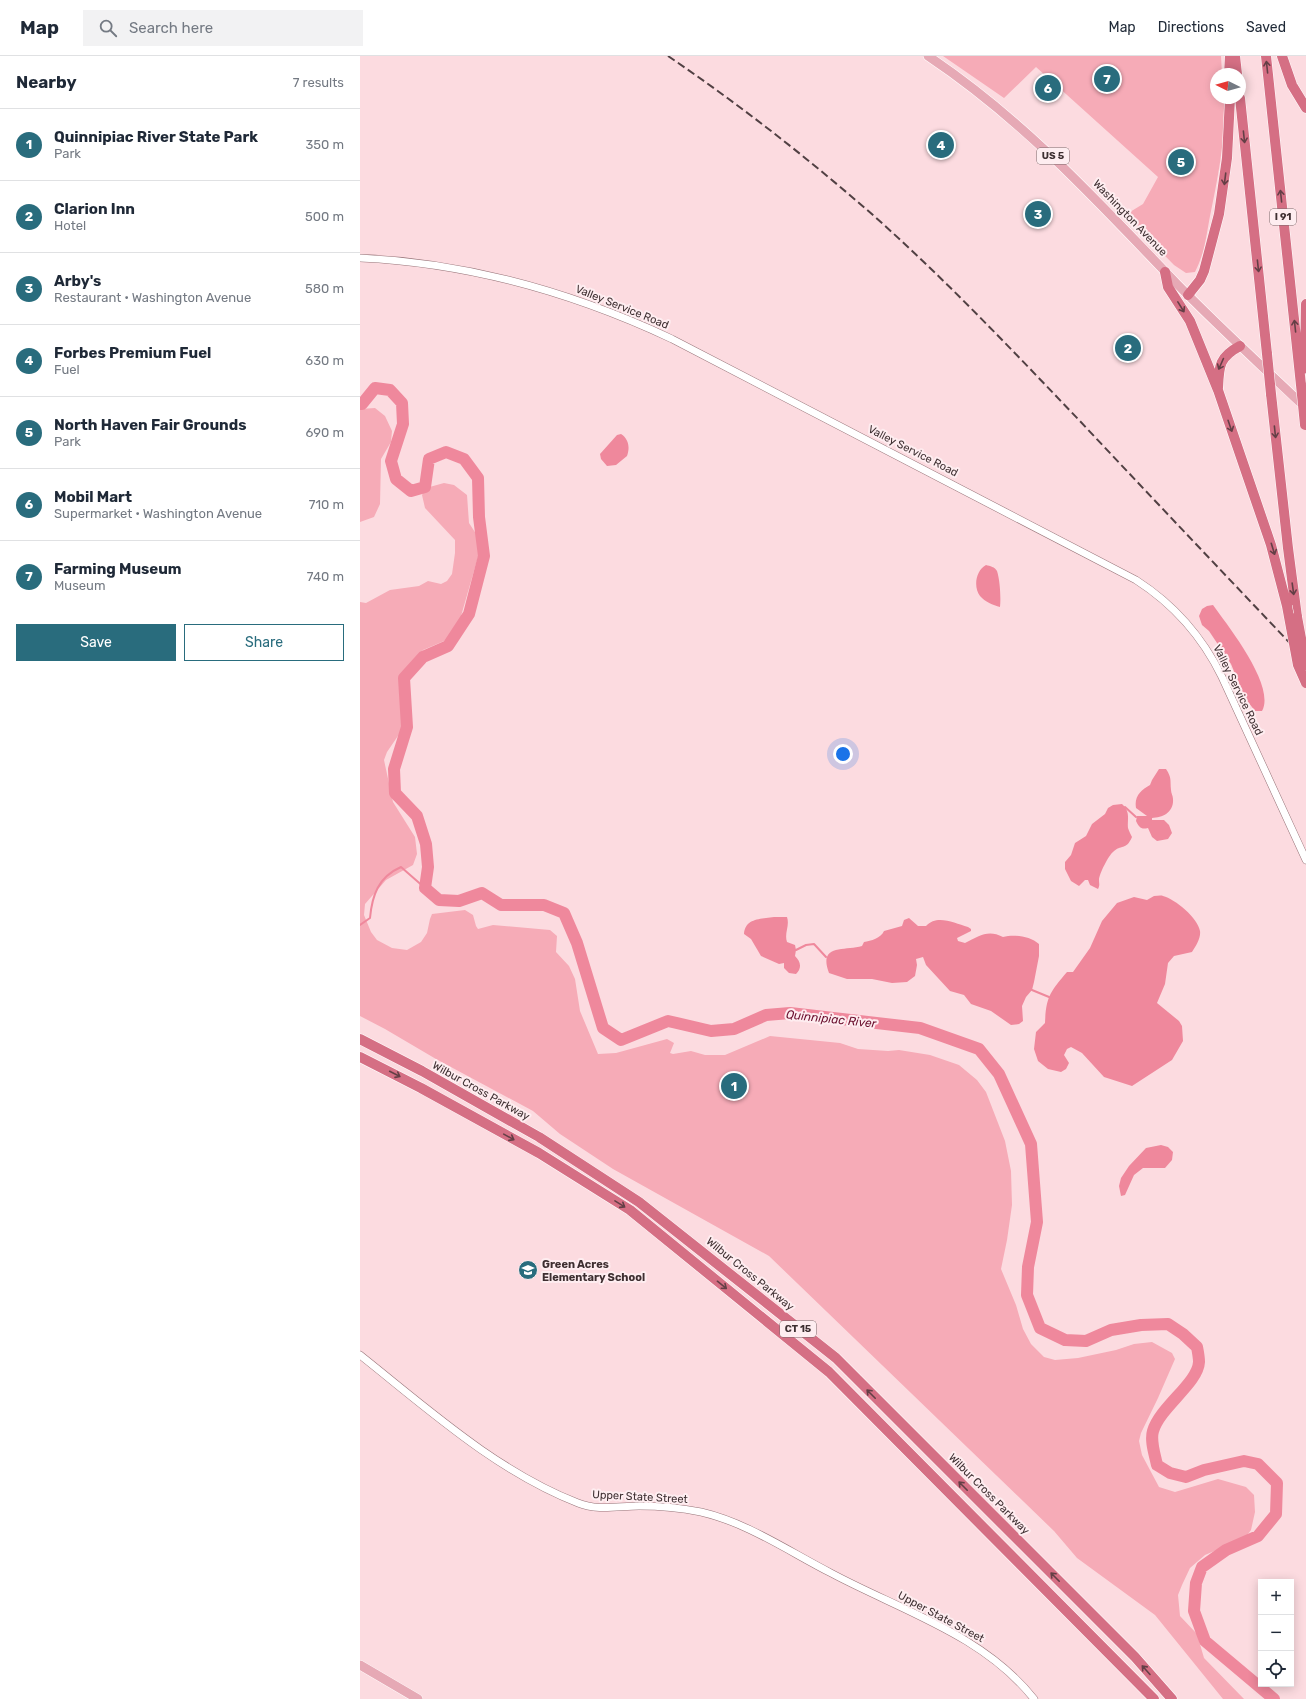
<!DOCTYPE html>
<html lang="en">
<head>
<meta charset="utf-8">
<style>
  body { margin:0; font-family:Rubik,sans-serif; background:#f2f2f3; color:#1f2937 }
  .controls { position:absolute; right:12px; bottom:12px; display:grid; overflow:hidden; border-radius:0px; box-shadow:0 2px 10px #0003 }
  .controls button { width:36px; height:36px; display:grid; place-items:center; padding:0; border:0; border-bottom:1px solid #e0e1e3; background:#fff; color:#1f2937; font:20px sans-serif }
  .compass { position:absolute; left:850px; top:12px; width:36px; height:36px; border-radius:50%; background:#fff; box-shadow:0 2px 10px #0003; rotate:275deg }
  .you { position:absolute; left:483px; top:698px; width:14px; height:14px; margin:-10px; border:3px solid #fff; border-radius:50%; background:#1a73e8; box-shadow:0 0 0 6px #1a73e833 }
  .badge { display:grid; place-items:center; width:26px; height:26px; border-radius:50%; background:#296c7d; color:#fff; font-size:13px; font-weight:700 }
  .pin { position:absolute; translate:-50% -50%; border:2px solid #fff; box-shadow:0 1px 4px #0006 }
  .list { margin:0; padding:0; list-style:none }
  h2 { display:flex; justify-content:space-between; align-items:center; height:52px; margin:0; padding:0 16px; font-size:17px }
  h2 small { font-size:13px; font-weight:400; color:#747a83 }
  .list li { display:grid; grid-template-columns:26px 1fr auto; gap:12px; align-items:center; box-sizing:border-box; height:72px; padding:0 16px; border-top:1px solid #e0e1e3 }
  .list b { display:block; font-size:15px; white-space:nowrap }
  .list p { margin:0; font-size:13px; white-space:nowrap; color:#747a83 }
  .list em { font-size:13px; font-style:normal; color:#747a83 }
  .actions { display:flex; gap:8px; padding:12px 16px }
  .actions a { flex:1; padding:9px 0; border:1px solid #296c7d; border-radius:0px; text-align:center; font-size:14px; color:#296c7d }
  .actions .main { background:#296c7d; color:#fff }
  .icon { flex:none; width:22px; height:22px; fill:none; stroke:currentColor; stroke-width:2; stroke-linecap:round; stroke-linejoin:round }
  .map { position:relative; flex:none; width:946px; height:1643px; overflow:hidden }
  header { display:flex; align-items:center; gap:24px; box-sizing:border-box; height:56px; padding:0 20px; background:#fff; border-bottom:1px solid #e0e1e3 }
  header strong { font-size:19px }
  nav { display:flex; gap:22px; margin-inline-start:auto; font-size:14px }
  .search { width:280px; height:36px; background:#f2f2f3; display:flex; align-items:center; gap:10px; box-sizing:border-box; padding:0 14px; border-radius:0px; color:#747a83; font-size:15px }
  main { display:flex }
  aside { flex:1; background:#fff }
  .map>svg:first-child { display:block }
  .green { fill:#f6abb7 }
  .water { fill:#ef889c }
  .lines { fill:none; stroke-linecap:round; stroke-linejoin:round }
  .stream { stroke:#ef889c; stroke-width:2 }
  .river { stroke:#ef889c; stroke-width:12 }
  .minor-casing { stroke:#977378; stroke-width:8 }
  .major-casing { stroke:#fff; stroke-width:10 }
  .highway-casing { stroke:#fff; stroke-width:11 }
  .minor { stroke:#fff; stroke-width:7 }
  .major { stroke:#e6a9b5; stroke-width:9 }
  .highway { stroke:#d56f84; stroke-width:10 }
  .rail { stroke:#514043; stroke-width:2; stroke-dasharray:8 4; stroke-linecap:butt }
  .highway-bridge-casing { stroke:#fff; stroke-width:11; stroke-linecap:butt }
  .highway-bridge { stroke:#d56f84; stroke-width:10 }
  .oneway { stroke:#643f46 }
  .labels { text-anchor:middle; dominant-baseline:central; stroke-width:4; stroke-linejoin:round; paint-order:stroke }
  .shield { fill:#feedf0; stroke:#78686a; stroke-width:1 }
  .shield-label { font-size:10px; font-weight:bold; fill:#3e2f31 }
  .street-label { font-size:11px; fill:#3e2f31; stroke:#feedf0 }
  .poi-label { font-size:11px; font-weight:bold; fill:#3e2f31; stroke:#feedf0; text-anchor:start }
  .water-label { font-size:12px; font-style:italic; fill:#6a0d2c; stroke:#feedf0 }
</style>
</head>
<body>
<header>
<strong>Map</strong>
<div class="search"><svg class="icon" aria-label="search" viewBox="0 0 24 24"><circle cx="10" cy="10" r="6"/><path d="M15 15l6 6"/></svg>Search here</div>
<nav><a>Map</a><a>Directions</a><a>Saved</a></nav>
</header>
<main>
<aside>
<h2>Nearby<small>7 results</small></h2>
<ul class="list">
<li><span class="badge">1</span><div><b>Quinnipiac River State Park</b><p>Park</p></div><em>350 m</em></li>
<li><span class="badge">2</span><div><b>Clarion Inn</b><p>Hotel</p></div><em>500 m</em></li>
<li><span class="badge">3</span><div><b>Arby's</b><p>Restaurant · Washington Avenue</p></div><em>580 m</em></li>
<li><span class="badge">4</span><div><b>Forbes Premium Fuel</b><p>Fuel</p></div><em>630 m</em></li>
<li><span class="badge">5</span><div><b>North Haven Fair Grounds</b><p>Park</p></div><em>690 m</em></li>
<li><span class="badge">6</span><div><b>Mobil Mart</b><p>Supermarket · Washington Avenue</p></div><em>710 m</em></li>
<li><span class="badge">7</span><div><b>Farming Museum</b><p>Museum</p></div><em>740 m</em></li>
</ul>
<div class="actions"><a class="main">Save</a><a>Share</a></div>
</aside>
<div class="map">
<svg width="946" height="1643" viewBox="0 0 946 1643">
  <rect width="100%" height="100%" fill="#fcdbe0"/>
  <path class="green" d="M583,0H861L862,18H856V42H864C866,82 858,121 850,160C846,181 845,196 835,216L826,217L814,209L765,159L783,148L798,121L676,11L644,42Z
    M15,352L25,360L32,375L31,386L21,403L20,448L14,461L0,466V353Z
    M84,427L94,429L107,439L109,467L122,487L101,560L99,573L91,582L63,594L50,610L44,620L43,640L46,657L42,674L27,696L24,704L33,746L55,781L57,798L53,809L26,824L5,848L4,859L11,876L17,884L32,892L47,894L61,886L67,877L70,863L72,858L105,854L113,859L116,870L118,873L133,869L190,874L197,880L196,896L209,910L215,923L220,955L238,998L256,997L307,983L314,987L310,997L313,998L331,995L345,999H365L410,980L480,987L498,993L528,995L539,994L570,999L599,1009L617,1024L626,1036L645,1085L651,1115L652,1149L647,1184L641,1213L656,1249L663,1273L671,1288L684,1301L695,1304L718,1302L756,1294L774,1288L792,1286L812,1297L815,1303L798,1342L781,1377L779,1385L782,1399L799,1431L815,1436L858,1423L886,1431L894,1439L895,1456L891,1474L885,1482L845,1499L830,1512L822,1529L818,1539L820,1560L837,1578L844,1602L884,1643H863L795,1559L717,1502L694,1475L409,1200L253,1113L200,1078L173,1055L76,1003L25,973L0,960V546L6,547L30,534L59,530L68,525L81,528L87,525L92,518L95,497V484L65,452L62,439L66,432Z"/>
  <path class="water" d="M261,378C269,383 270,392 267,400L256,409L247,410L241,403L240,398L257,379Z
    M626,509C630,510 635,511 637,515C640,524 641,542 640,551C633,549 625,546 620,540C613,531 616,514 626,509Z
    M853,549C868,570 916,630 902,655H895L885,642L871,608L849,575L842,569L839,560L842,553L847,550Z
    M799,713H806C812,722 810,724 811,734C811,737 813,740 813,743C814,756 803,762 792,762V764H804L809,769L812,777L808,783L797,785L792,781L788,772C781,774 779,771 776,765L777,760H787L776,752C774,740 781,734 790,729L792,724Z
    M762,748C771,756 767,763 768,772C769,775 771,779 772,781C766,795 761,788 753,796C749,799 739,818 739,824C739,828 740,829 738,833L730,829L728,824H725L719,830L711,825L705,813V806L711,799L715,787L726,780L732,768L745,758L748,752L753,749Z
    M794,840C797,840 801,839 803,840C815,843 838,862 840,875C841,882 836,890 832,896L814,900L808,907L805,928L797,947L819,965L822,970L823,985L812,1004L772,1030L744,1021L722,997L711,991L707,993L704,999L709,1007L706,1013L701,1016L688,1013L678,1005L674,993L676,976L685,967C686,941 690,936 707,916H713L730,892L742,865L757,847L774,841L787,844Z
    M414,861H427C430,870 424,877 427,886L435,889L436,894L435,900C441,906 442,912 436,918L429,917L424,912V907L419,908L401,900L391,883L384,878C385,862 401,863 414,861Z
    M549,862L558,870H566C577,858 594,867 608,871L611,873V875L597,882L598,885L605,887C619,880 628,873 643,881C654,878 670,880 679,888V900L674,926L672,934L666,941L662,950L663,965L659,968L651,969L631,955L611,948L604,939L590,935L566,909L563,901L556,903L557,909L555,920L547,926L532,927L512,923H487L469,917C458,888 484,895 502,890L504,886C511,885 521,882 524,875L542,870L544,864Z
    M801,1089L808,1091L813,1096L812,1104L805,1112H783L774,1119L765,1139L761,1140L759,1130L761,1122L769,1110L786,1092Z"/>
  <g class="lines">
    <path class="stream" d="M765,751L776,761
      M0,869L10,862C12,840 18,821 41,811L65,832
      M436,894L446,889L454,888L466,901
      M672,934L689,941"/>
    <path class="river" d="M0,348H2L15,332L30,334L42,347L43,368L31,405L36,423L51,435L65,431L69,403L86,396L104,403L118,422L119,461L124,500L109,558L88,590L63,601L44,622L47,671L34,713L35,737L57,760L66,788L68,811L65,832L79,844L99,845L122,837L141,849H184L204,857L217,887L243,972L261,984L308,965L351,975L374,973L406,959L430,957L560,972L619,993L639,1018L671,1088L677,1166L668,1211L667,1239L680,1272L705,1284L726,1285L751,1274L781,1269L808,1268L823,1278L837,1291C838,1296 839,1301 839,1306C838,1327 800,1351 793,1375C790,1385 795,1399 797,1409L810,1417L826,1421L844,1414L884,1405L898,1408L917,1427L916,1458L898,1480L866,1494L842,1511L836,1527L834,1555L845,1585L914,1643"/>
    <defs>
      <path id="minor" d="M0,202C108,207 214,237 312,283L776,524C815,549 842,580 862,621L946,804
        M0,1299C68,1353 136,1415 218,1447C237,1455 259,1450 279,1450C300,1450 321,1452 341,1456C388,1467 428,1495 471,1517C540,1554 624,1579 674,1643"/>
      <path id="major" d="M568,0C665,65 737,145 817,228C859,271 903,311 946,352
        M0,1609L58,1643"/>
      <path id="highway" d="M875,0L877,18
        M906,0L941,329
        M922,0L932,29L946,52
        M869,18L870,0
        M880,42L907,298
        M805,216L808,231L830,265L858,334L911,489L927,550
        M828,239L840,224L844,215L859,158L867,102L870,42
        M943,313L945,303L946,248
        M858,332C859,310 859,301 880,290
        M911,338L928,492L937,561
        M0,983L62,1015L179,1081L279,1146L476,1302L775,1601L812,1643
        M0,1001L61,1032L179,1097L270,1154L469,1316L794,1643"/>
    </defs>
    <use href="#minor" class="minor-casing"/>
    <use href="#major" class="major-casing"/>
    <use href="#highway" class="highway-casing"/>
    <use href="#minor" class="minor"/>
    <use href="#major" class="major"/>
    <use href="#highway" class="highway"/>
    <path class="rail" d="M308,0C380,49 449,103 514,160C586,224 652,294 718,363C794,444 870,524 946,604"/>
    <defs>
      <path id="highway-bridge" d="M907,298L911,338
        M941,329L945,369
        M927,550L938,609L946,627
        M937,561L946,609"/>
    </defs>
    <use href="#highway-bridge" class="highway-bridge-casing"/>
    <use href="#highway-bridge" class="highway-bridge"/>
  </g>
  <defs><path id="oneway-shaft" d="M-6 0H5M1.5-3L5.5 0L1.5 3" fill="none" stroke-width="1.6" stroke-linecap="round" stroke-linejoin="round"/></defs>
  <g class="oneway">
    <use href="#oneway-shaft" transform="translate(907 11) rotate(-96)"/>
    <use href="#oneway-shaft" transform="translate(884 81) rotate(84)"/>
    <use href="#oneway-shaft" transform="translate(865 123) rotate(97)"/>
    <use href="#oneway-shaft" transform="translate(921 140) rotate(-96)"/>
    <use href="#oneway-shaft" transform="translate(898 210) rotate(84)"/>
    <use href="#oneway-shaft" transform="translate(821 251) rotate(58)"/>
    <use href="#oneway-shaft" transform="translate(935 270) rotate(-96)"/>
    <use href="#oneway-shaft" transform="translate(861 308) rotate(114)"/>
    <use href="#oneway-shaft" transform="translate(870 370) rotate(71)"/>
    <use href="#oneway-shaft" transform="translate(915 376) rotate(84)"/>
    <use href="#oneway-shaft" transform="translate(913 493) rotate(73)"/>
    <use href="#oneway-shaft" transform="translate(933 533) rotate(82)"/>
    <use href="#oneway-shaft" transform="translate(35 1018) rotate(27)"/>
    <use href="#oneway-shaft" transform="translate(149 1081) rotate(29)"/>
    <use href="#oneway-shaft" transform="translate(260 1148) rotate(32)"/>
    <use href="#oneway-shaft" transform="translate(362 1229) rotate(39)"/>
    <use href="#oneway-shaft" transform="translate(511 1338) rotate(-135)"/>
    <use href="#oneway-shaft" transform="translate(603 1430) rotate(-135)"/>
    <use href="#oneway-shaft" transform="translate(695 1521) rotate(-135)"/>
    <use href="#oneway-shaft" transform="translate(786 1614) rotate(-132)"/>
  </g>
  <defs>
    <symbol id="school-disc" viewBox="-11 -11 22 22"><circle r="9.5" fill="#296c7d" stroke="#feedf0"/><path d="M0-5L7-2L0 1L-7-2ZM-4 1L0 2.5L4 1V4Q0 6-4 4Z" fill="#fff"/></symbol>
  </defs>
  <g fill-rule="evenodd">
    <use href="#school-disc" x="157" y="1203" width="22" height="22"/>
  </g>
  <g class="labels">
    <g class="shield">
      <rect x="677" y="92" width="32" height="16" rx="3"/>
      <rect x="910" y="153" width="26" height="16" rx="3"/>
      <rect x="420" y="1265" width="36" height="16" rx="3"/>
    </g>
    <g class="shield-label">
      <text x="693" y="100">US 5</text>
      <text x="923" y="161">I 91</text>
      <text x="438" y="1273">CT 15</text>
    </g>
    <g class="street-label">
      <text transform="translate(770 162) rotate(46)">Washington Avenue</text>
      <text transform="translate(262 251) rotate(22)">Valley Service Road</text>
      <text transform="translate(553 395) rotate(27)">Valley Service Road</text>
      <text transform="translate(878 634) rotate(64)">Valley Service Road</text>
      <text transform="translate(121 1035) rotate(29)">Wilbur Cross Parkway</text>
      <text transform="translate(390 1218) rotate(39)">Wilbur Cross Parkway</text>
      <text transform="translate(629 1438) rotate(45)">Wilbur Cross Parkway</text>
      <text transform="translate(280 1441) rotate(3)">Upper State Street</text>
      <text transform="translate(581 1561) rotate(28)">Upper State Street</text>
    </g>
    <g class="poi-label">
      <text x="182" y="1208">Green Acres<tspan x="182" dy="13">Elementary School</tspan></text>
    </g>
    <g class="water-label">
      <text transform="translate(471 963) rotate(6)">Quinnipiac River</text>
    </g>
  </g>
</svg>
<div class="controls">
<button>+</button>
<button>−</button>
<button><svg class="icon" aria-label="locate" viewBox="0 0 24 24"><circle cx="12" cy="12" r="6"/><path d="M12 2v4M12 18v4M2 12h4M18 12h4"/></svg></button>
</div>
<svg class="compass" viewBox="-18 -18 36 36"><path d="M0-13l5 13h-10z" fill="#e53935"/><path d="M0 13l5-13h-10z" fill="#747a83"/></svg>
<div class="you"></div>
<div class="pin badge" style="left:374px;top:1030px">1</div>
<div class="pin badge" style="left:768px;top:292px">2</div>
<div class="pin badge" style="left:678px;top:158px">3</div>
<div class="pin badge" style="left:581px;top:89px">4</div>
<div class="pin badge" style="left:821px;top:106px">5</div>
<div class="pin badge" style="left:688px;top:32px">6</div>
<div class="pin badge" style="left:747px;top:23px">7</div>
</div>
</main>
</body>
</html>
